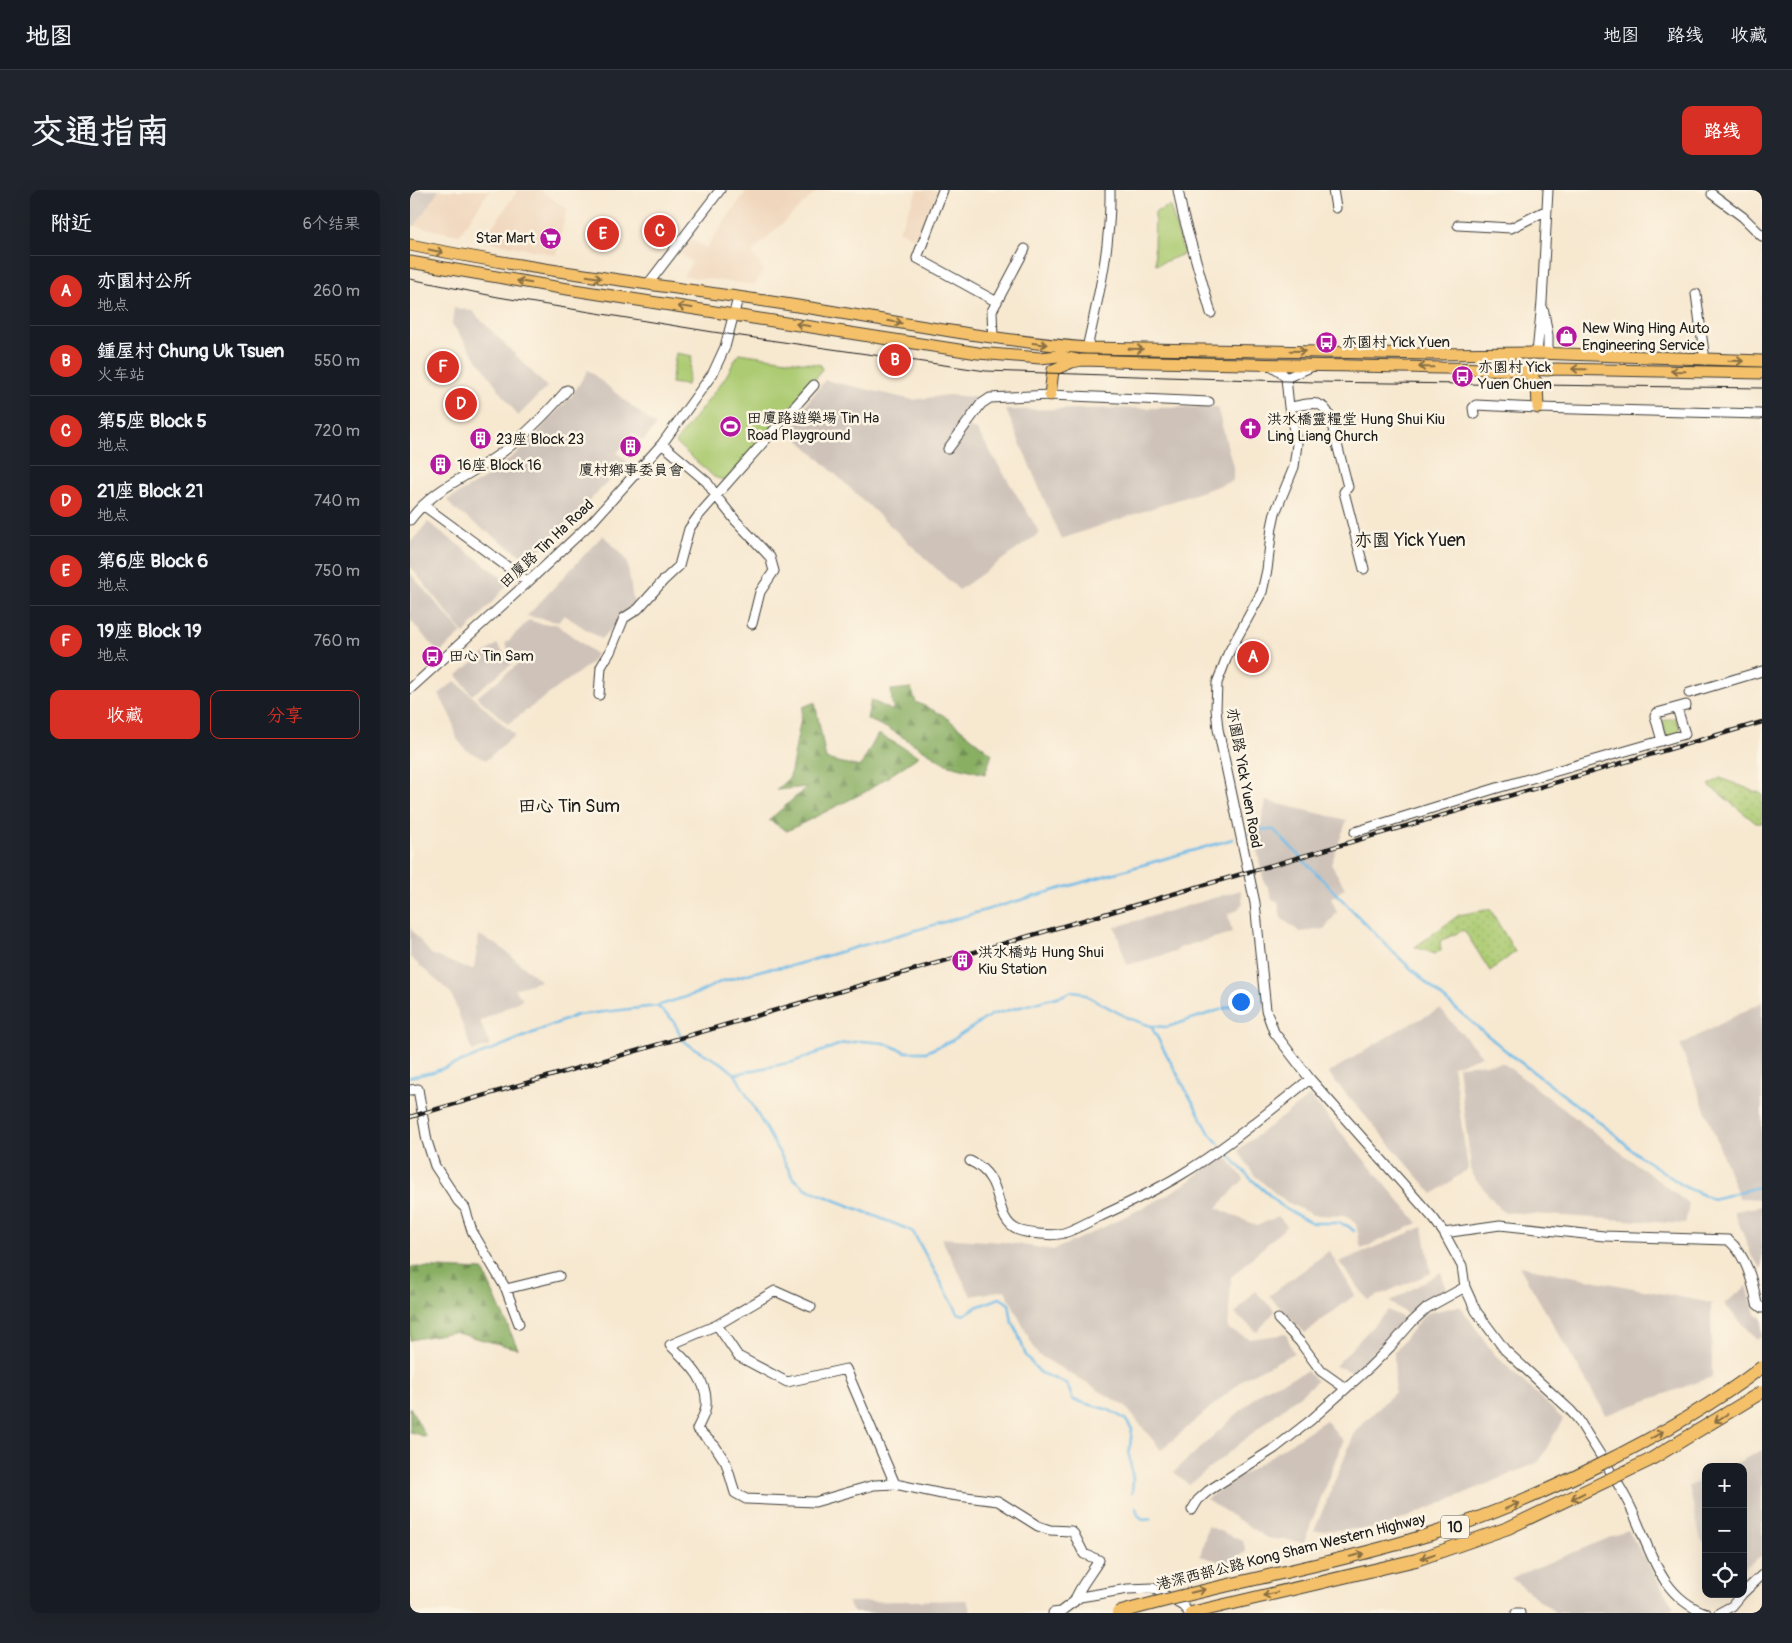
<!DOCTYPE html>
<html lang="zh">
<head>
<meta charset="utf-8">
<style>
  body { margin:0; font-family:Pangolin,"LXGW WenKai TC",sans-serif; background:#20242c; color:#f1f3f6 }
  .controls { position:absolute; right:15px; bottom:15px; display:grid; overflow:hidden; border-radius:10px; box-shadow:0 5px 20px #0002 }
  .controls button { width:45px; height:45px; display:grid; place-items:center; padding:0; border:0; border-bottom:1px solid #363941; background:#171b24; color:#f1f3f6; font:25px sans-serif }
  .you { position:absolute; left:830px; top:811px; width:18px; height:18px; margin:-12px; border:4px solid #fff; border-radius:50%; background:#1a73e8; box-shadow:0 0 0 8px #1a73e833 }
  .badge { display:grid; place-items:center; width:32px; height:32px; border-radius:50%; background:#d93025; color:#fff; font-size:16px; font-weight:700 }
  .pin { position:absolute; translate:-50% -50%; border:2px solid #fff; box-shadow:0 1px 5px #0006 }
  .list { margin:0; padding:0; list-style:none }
  h2 { display:flex; justify-content:space-between; align-items:center; height:65px; margin:0; padding:0 20px; font-size:21px }
  h2 small { font-size:16px; font-weight:400; color:#9ea1a6 }
  .list li { display:grid; grid-template-columns:32px 1fr auto; gap:15px; align-items:center; box-sizing:border-box; height:70px; padding:0 20px; border-top:1px solid #363941 }
  .list b { display:block; font-size:19px; white-space:nowrap }
  .list p { margin:0; font-size:16px; white-space:nowrap; color:#9ea1a6 }
  .list em { font-size:16px; font-style:normal; color:#9ea1a6 }
  .actions { display:flex; gap:10px; padding:15px 20px }
  .actions a { flex:1; padding:11px 0; border:1px solid #d93025; border-radius:10px; text-align:center; font-size:18px; color:#d93025 }
  .actions .main { background:#d93025; color:#fff }
  .icon { flex:none; width:28px; height:28px; fill:none; stroke:currentColor; stroke-width:2; stroke-linecap:round; stroke-linejoin:round }
  .map { position:relative; flex:none; width:1352px; height:1423px; overflow:hidden; border-radius:10px }
  header { display:flex; align-items:center; gap:30px; box-sizing:border-box; height:70px; padding:0 25px; background:#171b24; border-bottom:1px solid #363941 }
  header strong { font-size:24px }
  nav { display:flex; gap:28px; margin-inline-start:auto; font-size:18px }
  .intro { display:flex; align-items:center; justify-content:space-between; box-sizing:border-box; height:120px; padding:0 30px }
  h1 { margin:0; font-size:35px }
  .button { padding:12px 22px; border-radius:10px; background:#d93025; color:#fff; font-size:18px; font-weight:700 }
  main { display:flex; gap:30px; padding:0 30px }
  aside { flex:1; background:#171b24; border-radius:10px; box-shadow:0 5px 20px #0002 }
  .map>svg:first-child { display:block }
  .built { fill:#f0d6bc }
  .industrial { fill:#cec2b9 }
  .grass { fill:url(#grass-dots); stroke:#647447 }
  .forest { fill:url(#forest-firs); stroke:#526640 }
  .park { fill:url(#park-tufts); stroke:#647447 }
  .garden { fill:#accb72; stroke:#647447 }
  .lines { fill:none; stroke-linecap:round; stroke-linejoin:round }
  .stream { stroke:#6ebce8; stroke-width:2.5 }
  .minor-casing { stroke:#3d3b37; stroke-width:11 }
  .major-casing { stroke:#3d3b37; stroke-width:13 }
  .minor { stroke:#fff; stroke-width:9 }
  .major { stroke:#f4c16a; stroke-width:11 }
  .tram { stroke:#1c1c1c; stroke-width:1 }
  .rail-casing { stroke:#1c1c1c; stroke-width:4.5 }
  .rail { stroke:#fcf5e5; stroke-width:2.5; stroke-dasharray:8; stroke-linecap:butt }
  .highway-bridge-casing { stroke:#3d3b37; stroke-width:14; stroke-linecap:butt }
  .highway-bridge { stroke:#f4c16a; stroke-width:12 }
  .oneway { stroke:#886e43 }
  .labels { text-anchor:middle; dominant-baseline:central; stroke-width:5; stroke-linejoin:round; paint-order:stroke }
  .shield { fill:#fcf5e5; stroke:#5f5d58; stroke-width:1 }
  .shield-label { font-size:14px; font-weight:bold; fill:#1c1c1c }
  .poi-label { font-size:15px; fill:#1c1c1c; stroke:#fcf5e5; text-anchor:start }
  .street-label { font-size:15px; fill:#1c1c1c; stroke:#fcf5e5 }
  .quarter-label { font-size:18px; fill:#1c1c1c; stroke:#fcf5e5 }
</style>
</head>
<body>
<header>
<strong>地图</strong>
<nav><a>地图</a><a>路线</a><a>收藏</a></nav>
</header>
<div class="intro"><h1>交通指南</h1><a class="button">路线</a></div>
<main>
<aside>
<h2>附近<small>6个结果</small></h2>
<ul class="list">
<li><span class="badge">A</span><div><b>亦園村公所</b><p>地点</p></div><em>260 m</em></li>
<li><span class="badge">B</span><div><b>鍾屋村 Chung Uk Tsuen</b><p>火车站</p></div><em>550 m</em></li>
<li><span class="badge">C</span><div><b>第5座 Block 5</b><p>地点</p></div><em>720 m</em></li>
<li><span class="badge">D</span><div><b>21座 Block 21</b><p>地点</p></div><em>740 m</em></li>
<li><span class="badge">E</span><div><b>第6座 Block 6</b><p>地点</p></div><em>750 m</em></li>
<li><span class="badge">F</span><div><b>19座 Block 19</b><p>地点</p></div><em>760 m</em></li>
</ul>
<div class="actions"><a class="main">收藏</a><a>分享</a></div>
</aside>
<div class="map">
<svg width="1352" height="1423" viewBox="0 0 1352 1423">
  <defs>
    <pattern id="grass-dots" width="8" height="8" patternUnits="userSpaceOnUse" patternTransform="scale(1.25)"><rect width="8" height="8" fill="#accb72"/><path d="M2 2h.1M6 6h.1" fill="none" stroke="#93ae62" stroke-width="1.8" stroke-linecap="round"/></pattern>
    <pattern id="forest-firs" width="22" height="20" patternUnits="userSpaceOnUse" patternTransform="scale(1.25)"><rect width="22" height="20" fill="#89af64"/><path d="M5 1l3.5 6h-7zM16 11l3.5 6h-7z" fill="#6f8e52"/></pattern>
    <pattern id="park-tufts" width="24" height="20" patternUnits="userSpaceOnUse" patternTransform="scale(1.25)"><rect width="24" height="20" fill="#accb72"/><path d="M3 7l-1-3M5 7V3M7 7l1-3M15 17l-1-3M17 17v-4M19 17l1-3" fill="none" stroke="#93ae62"/></pattern>
  </defs>
  <rect width="100%" height="100%" fill="#fcf5e5"/>
  <filter id="ink" filterUnits="userSpaceOnUse"><feTurbulence type="fractalNoise" baseFrequency=".02" numOctaves="2"/><feDisplacementMap in="SourceGraphic" scale="10" xChannelSelector="R" yChannelSelector="G"/><feConvolveMatrix kernelMatrix="1 2 1 2 8 2 1 2 1" color-interpolation-filters="sRGB"/></filter>
  <filter id="wash" filterUnits="userSpaceOnUse"><feTurbulence type="fractalNoise" baseFrequency=".0096" numOctaves="4" result="noise"/><feDisplacementMap in="SourceGraphic" scale="20" xChannelSelector="R" yChannelSelector="G"/><feGaussianBlur stdDeviation="1.12" result="paint"/><feColorMatrix in="noise" values="0 0 0 0 0 0 0 0 0 0 0 0 0 0 0 0 0 1.4 0 .05"/><feComposite in="paint" operator="in"/></filter>
  <g filter="url(#wash)">
    <rect width="100%" height="100%" fill="#f7e8d0"/>
    <path class="built" d="M29,0H80L49,45L5,36Z
      M108,0H130L157,19L146,65L73,50Z
      M337,0H408L342,62L353,80L345,95L273,86L282,72L267,62L278,47L296,58Z
      M508,0H529L509,51L489,40Z"/>
    <path class="industrial" d="M0,0H29L5,36L0,35Z
      M44,118L62,121L137,197L108,226L42,134Z
      M178,180L246,236L233,251L222,243L207,263L218,272L119,371L44,319L37,310L77,287L114,257L163,204Z
      M415,190L503,210L537,205L565,207L550,235L567,240L630,343L549,400L377,239Z
      M807,217L823,277V291L651,349L596,220Z
      M18,332L99,393L54,444L0,376V353Z
      M193,345L217,371L224,416L191,449L154,425L148,432L117,426Z
      M0,383L52,443L29,463L0,430Z
      M119,430L131,434H146L186,464L180,474L98,534L67,507L108,474L95,454Z
      M87,454L102,474L62,505L47,485Z
      M45,491L105,545L76,570L55,559L47,549L42,530L29,504Z
      M856,611L937,630L921,674L935,698L921,708L927,722L915,739L890,742L871,728L868,712L862,709L858,697L854,692L846,655Z
      M831,700L833,713L827,720L818,724L822,743L771,757L765,762L717,775L705,737Z
      M0,738L21,764L55,778L64,779L69,745L89,756L131,791L104,799L113,809L70,831L80,856L62,861L41,803L0,767Z
      M1352,812V1009L1329,1008L1270,855Z
      M1030,819L1072,866L1043,876L1058,979L1023,1004L918,883L990,839Z
      M1093,873L1279,1014L1275,1034L1093,1022L1062,985L1048,876Z
      M900,906L1008,1033L951,1059L946,1034L937,1026L903,1025L873,1010L844,985L828,960Z
      M813,963L834,989L807,1018L847,1036L868,1026L877,1036L821,1087L818,1139L840,1149L876,1144L884,1163L835,1188L751,1260L715,1216L627,1164L595,1100L561,1106L531,1048L593,1052L643,1060L688,1040L750,1009L780,991Z
      M1352,1016V1079L1342,1067L1324,1021Z
      M1013,1037L1021,1083L958,1110L929,1072Z
      M919,1061L945,1105L895,1143L859,1106Z
      M1109,1076L1301,1113L1302,1187L1196,1225Z
      M1031,1082L1037,1102L998,1125L980,1112Z
      M1337,1096L1345,1124L1352,1129V1147L1346,1149L1314,1114Z
      M845,1101L865,1121L847,1142L825,1124Z
      M1050,1116L1084,1164L1153,1229L1129,1272L972,1338L904,1341L946,1240L985,1202L984,1162L1016,1123Z
      M978,1120L996,1129L943,1182L925,1176Z
      M897,1181L907,1191L779,1295L764,1282L853,1200Z
      M916,1230L933,1251L894,1352L857,1348L796,1309Z
      M1352,1260V1365L1333,1379V1277H1318Z
      M1296,1288V1354L1291,1350L1279,1296Z
      M798,1336L833,1351L836,1362L815,1373L790,1366Z
      M1218,1340L1264,1418L1251,1423H1146L1101,1388Z
      M557,1410L561,1423H444L437,1412Z"/>
    <path class="grass" d="M1310,588L1352,604V633H1346L1299,595Z
      M1080,719L1105,762L1080,781L1054,740L1030,751L1031,760L1025,764L1005,757L1049,725Z"/>
    <path class="forest" d="M501,498L506,512L533,525L582,564L575,584L536,574L483,541L457,529L461,510L483,521L481,500Z
      M405,512L416,569L450,577L468,544L509,566L457,601L377,641L359,630L397,597L366,600L380,587L393,517Z
      M4,1077L73,1080L108,1159L43,1142L0,1150V1079Z
      M0,1217L16,1247L0,1242Z"/>
    <path class="park" d="M1266,527L1271,543L1256,547L1252,531Z"/>
    <path class="garden" d="M760,16L774,64L746,75L744,57L745,22Z
      M266,163L282,166L277,195L261,193Z
      M329,163L411,175L412,179L404,191L316,291L304,287L266,253L269,248L315,188Z"/>
    <g class="lines">
      <path class="stream" d="M1290,495L1320,486
        M838,644L855,639L864,640L983,762L1033,808L1101,865L1206,945L1224,962L1275,997L1303,1009L1352,996
        M247,816L263,830L273,850L282,857L313,874L325,884L384,989L397,999L495,1038L503,1042L548,1123L554,1125L566,1117L590,1108L599,1114L602,1132L607,1141L616,1166L625,1177L631,1183L657,1194L663,1210L699,1220L715,1229L722,1239L719,1265L723,1290L722,1303
        M741,836L800,944L809,954
        M325,884L383,872L431,854L451,851L474,853L496,862H516L541,851L581,825L654,805L662,801L670,802L718,828L741,836L757,837L840,810
        M0,887L23,882L54,871L167,825L247,816L288,803L310,792L356,779L381,776L823,649
        M816,962L839,987L874,1018L902,1033H929L938,1036L944,1041
        M726,1318L728,1325L734,1330L741,1329"/>
    </g>
  </g>
  <g filter="url(#ink)">
    <g class="lines">
      <defs>
        <path id="minor" d="M533,0L507,68L587,112
          M768,0L773,25L801,123
          M923,0L926,18
          M1302,4L1333,27L1352,46
          M1048,35L1101,38L1137,20
          M238,94L310,0
          M1286,104L1295,170
          M1134,122L1138,146V163
          M583,148L582,121L615,59
          M677,158C689,105 701,55 700,0
          M1127,163L1132,112L1138,0
          M859,174L871,182L876,188L879,217L887,254L884,277L865,323L862,337L857,380L852,402L818,464L807,493L806,519L808,539L845,713L856,820L864,842L900,889L1024,1029L1034,1043L1052,1076L1055,1097L1066,1121L1095,1160L1160,1220L1168,1229C1185,1258 1206,1287 1221,1318C1240,1357 1249,1407 1296,1423
          M876,188L901,177
          M879,217C897,215 911,206 920,227L938,297L934,302L954,379
          M1064,224L1063,218L1066,215L1128,218L1350,224
          M252,254L297,292L306,306L326,331L360,367L364,381L350,402L342,434
          M538,259L571,214L580,208L640,205L799,212
          M13,315L118,392
          M0,330C24,298 55,288 87,266C113,248 136,224 157,200
          M0,499L118,392L183,331L252,254L303,183L315,157L328,108
          M1279,503L1352,481
          M189,505L191,477L200,462L214,428L228,419L253,391L269,376L279,339L289,325L404,195
          M1252,551L1245,526L1247,523L1276,515
          M945,642L1087,598L1275,544L1267,518
          M0,900L8,899L17,951L25,976L48,1011L55,1018L62,1041L96,1099L149,1086
          M560,971C569,975 575,980 580,988C591,1003 588,1032 608,1040C616,1043 640,1046 649,1044C660,1043 681,1030 691,1026C717,1014 744,1001 769,986C816,958 857,923 900,889
          M1034,1043L1090,1035L1194,1046L1318,1050C1336,1064 1343,1092 1347,1114L1352,1118
          M96,1099L109,1134
          M868,1129L890,1152L911,1181L935,1198
          M307,1135L365,1101L401,1117
          M485,1294L436,1179L377,1192L328,1166L307,1135L260,1155C277,1171 302,1193 295,1221C293,1227 290,1233 287,1239L305,1256L316,1273L325,1303L336,1309L405,1312L464,1295L485,1294L532,1304L588,1311L628,1336L640,1340L661,1341L664,1344L674,1364L689,1370C681,1384 669,1397 664,1412
          M782,1320L788,1310L798,1301L865,1258L901,1230L960,1177L981,1156L1002,1132L1017,1118L1055,1097
          M1333,1403L1352,1385
          M643,1423L650,1422L670,1407L718,1399L743,1398L773,1416L779,1423
          M1106,1423H1110
          M1309,1423L1322,1416L1332,1404"/>
        <path id="major" d="M0,55C126,81 254,95 381,115C480,130 577,150 677,158L1021,164L1127,163L1352,171
          M0,72L151,98L568,163L630,168L648,166L667,170
          M643,180L662,172L672,170C792,174 912,175 1032,178C1063,178 1095,181 1126,180C1133,179 1138,181 1145,179L1352,183
          M1116,181L1127,193L1128,218
          M640,205L643,180"/>
      </defs>
      <use href="#minor" class="minor-casing"/>
      <use href="#major" class="major-casing"/>
      <use href="#minor" class="minor"/>
      <use href="#major" class="major"/>
      <path class="tram" d="M0,89L88,107L303,142L576,181L905,192L1352,198"/>
      <defs>
        <path id="rail" d="M0,927L1352,532"/>
      </defs>
      <use href="#rail" class="rail-casing"/>
      <use href="#rail" class="rail"/>
      <defs>
        <path id="highway-bridge" d="M708,1423C804,1395 904,1379 1001,1350C1066,1332 1127,1306 1187,1276C1244,1248 1301,1216 1352,1177
          M781,1423L1006,1370L1098,1338L1238,1271L1352,1202"/>
      </defs>
      <use href="#highway-bridge" class="highway-bridge-casing"/>
      <use href="#highway-bridge" class="highway-bridge"/>
    </g>
    <defs><path id="oneway-shaft" d="M-6 0H5M1.5-3L5.5 0L1.5 3" fill="none" stroke-width="1.6" stroke-linecap="round" stroke-linejoin="round" transform="scale(1.25)"/></defs>
    <g class="oneway">
      <use href="#oneway-shaft" transform="translate(26 61) rotate(12)"/>
      <use href="#oneway-shaft" transform="translate(184 87) rotate(9)"/>
      <use href="#oneway-shaft" transform="translate(114 92) rotate(-171)"/>
      <use href="#oneway-shaft" transform="translate(275 117) rotate(-172)"/>
      <use href="#oneway-shaft" transform="translate(485 132) rotate(9)"/>
      <use href="#oneway-shaft" transform="translate(393 135) rotate(-171)"/>
      <use href="#oneway-shaft" transform="translate(630 154) rotate(7)"/>
      <use href="#oneway-shaft" transform="translate(726 159) rotate(1)"/>
      <use href="#oneway-shaft" transform="translate(888 161) rotate(1)"/>
      <use href="#oneway-shaft" transform="translate(1326 171) rotate(1)"/>
      <use href="#oneway-shaft" transform="translate(1016 177) rotate(-179)"/>
      <use href="#oneway-shaft" transform="translate(1169 179) rotate(-179)"/>
      <use href="#oneway-shaft" transform="translate(1268 181) rotate(-179)"/>
      <use href="#oneway-shaft" transform="translate(1311 1228) rotate(148)"/>
      <use href="#oneway-shaft" transform="translate(1247 1245) rotate(-31)"/>
      <use href="#oneway-shaft" transform="translate(1168 1306) rotate(154)"/>
      <use href="#oneway-shaft" transform="translate(1102 1316) rotate(-23)"/>
      <use href="#oneway-shaft" transform="translate(947 1365) rotate(-13)"/>
      <use href="#oneway-shaft" transform="translate(1018 1366) rotate(162)"/>
      <use href="#oneway-shaft" transform="translate(788 1401) rotate(-14)"/>
      <use href="#oneway-shaft" transform="translate(860 1404) rotate(166)"/>
    </g>
  </g>
  <defs>
    <symbol id="supermarket-disc" viewBox="-11 -11 22 22"><circle r="9.5" fill="#b5179e" stroke="#fcf5e5"/><path d="M-6-5.5h2.5l.6 2H6L4.5 2H-2.5L-4.4-4H-6ZM-1.5 3.2a1.3 1.3 0 1 0 .1 0ZM3 3.2a1.3 1.3 0 1 0 .1 0Z" fill="#fff"/></symbol>
    <symbol id="shop-disc" viewBox="-11 -11 22 22"><circle r="9.5" fill="#b5179e" stroke="#fcf5e5"/><path d="M-5-2.5h2.3a2.7 3.5 0 0 1 5.4 0H5L5.5 6h-11ZM-1.5-2.5h3a1.5 2.3 0 0 0-3 0Z" fill="#fff"/></symbol>
    <symbol id="bus-disc" viewBox="-11 -11 22 22"><circle r="9.5" fill="#b5179e" stroke="#fcf5e5"/><path d="M-5-6H5V4H4V6H2V4H-2V6H-4V4H-5ZM-3.5-4V0h7V-4ZM-3.5 1.2v1.5H-2V1.2ZM2 1.2v1.5H3.5V1.2Z" fill="#fff"/></symbol>
    <symbol id="stadium-disc" viewBox="-11 -11 22 22"><circle r="9.5" fill="#b5179e" stroke="#fcf5e5"/><path d="M0-5a6.5 5 0 1 0 0 10a6.5 5 0 1 0 0-10ZM-3.5-1.8h7v3.6h-7Z" fill="#fff"/></symbol>
    <symbol id="church-disc" viewBox="-11 -11 22 22"><circle r="9.5" fill="#b5179e" stroke="#fcf5e5"/><path d="M-1.2-6h2.4v3.5h3.3v2.4h-3.3V6h-2.4V-.1h-3.3v-2.4h3.3Z" fill="#fff"/></symbol>
    <symbol id="building-disc" viewBox="-11 -11 22 22"><circle r="9.5" fill="#b5179e" stroke="#fcf5e5"/><path d="M-4-6H4V6H1V3H-1V6H-4ZM-2.5-4.3h1.7v1.8h-1.7ZM.8-4.3h1.7v1.8H.8ZM-2.5-1h1.7V.8h-1.7ZM.8-1h1.7V.8H.8Z" fill="#fff"/></symbol>
  </defs>
  <g fill-rule="evenodd">
    <use href="#supermarket-disc" x="128" y="36" width="25" height="25"/>
    <use href="#shop-disc" x="1144" y="134" width="25" height="25"/>
    <use href="#bus-disc" x="904" y="140" width="25" height="25"/>
    <use href="#bus-disc" x="1040" y="174" width="25" height="25"/>
    <use href="#stadium-disc" x="308" y="224" width="25" height="25"/>
    <use href="#church-disc" x="828" y="226" width="25" height="25"/>
    <use href="#building-disc" x="58" y="236" width="25" height="25"/>
    <use href="#building-disc" x="208" y="244" width="25" height="25"/>
    <use href="#building-disc" x="18" y="262" width="25" height="25"/>
    <use href="#bus-disc" x="10" y="454" width="25" height="25"/>
    <use href="#building-disc" x="540" y="758" width="25" height="25"/>
  </g>
  <g class="labels">
    <rect class="shield" x="1031" y="1325.5" width="28" height="23" rx="4"/>
    <g class="shield-label">
      <text x="1045" y="1337">10</text>
    </g>
    <g class="poi-label">
      <text x="125" y="48" text-anchor="end">Star Mart</text>
      <text x="1172" y="138">New Wing Hing Auto<tspan x="1172" dy="17">Engineering Service</tspan></text>
      <text x="932" y="152">亦園村 Yick Yuen</text>
      <text x="1068" y="177">亦園村 Yick<tspan x="1068" dy="17">Yuen Chuen</tspan></text>
      <text x="337" y="228">田廈路遊樂場 Tin Ha<tspan x="337" dy="17">Road Playground</tspan></text>
      <text x="857" y="229">洪水橋靈糧堂 Hung Shui Kiu<tspan x="857" dy="17">Ling Liang Church</tspan></text>
      <text x="86" y="249">23座 Block 23</text>
      <text x="47" y="275">16座 Block 16</text>
      <text x="221" y="280" text-anchor="middle">廈村鄉事委員會</text>
      <text x="39" y="466">田心 Tin Sam</text>
      <text x="568" y="762">洪水橋站 Hung Shui<tspan x="568" dy="17">Kiu Station</tspan></text>
    </g>
    <g class="street-label">
      <text transform="translate(137 354) rotate(-43)">田廈路 Tin Ha Road</text>
      <text transform="translate(834 588) rotate(80)">亦園路 Yick Yuen Road</text>
      <text transform="translate(881 1362) rotate(-14)">港深西部公路 Kong Sham Western Highway</text>
    </g>
    <g class="quarter-label">
      <text x="1000" y="350">亦園 Yick Yuen</text>
      <text x="159" y="616">田心 Tin Sum</text>
    </g>
  </g>
</svg>
<div class="controls">
<button>+</button>
<button>−</button>
<button><svg class="icon" aria-label="locate" viewBox="0 0 24 24"><circle cx="12" cy="12" r="6"/><path d="M12 2v4M12 18v4M2 12h4M18 12h4"/></svg></button>
</div>
<div class="you"></div>
<div class="pin badge" style="left:843px;top:467px">A</div>
<div class="pin badge" style="left:485px;top:170px">B</div>
<div class="pin badge" style="left:250px;top:41px">C</div>
<div class="pin badge" style="left:51px;top:214px">D</div>
<div class="pin badge" style="left:193px;top:44px">E</div>
<div class="pin badge" style="left:33px;top:177px">F</div>
</div>
</main>
</body>
</html>
